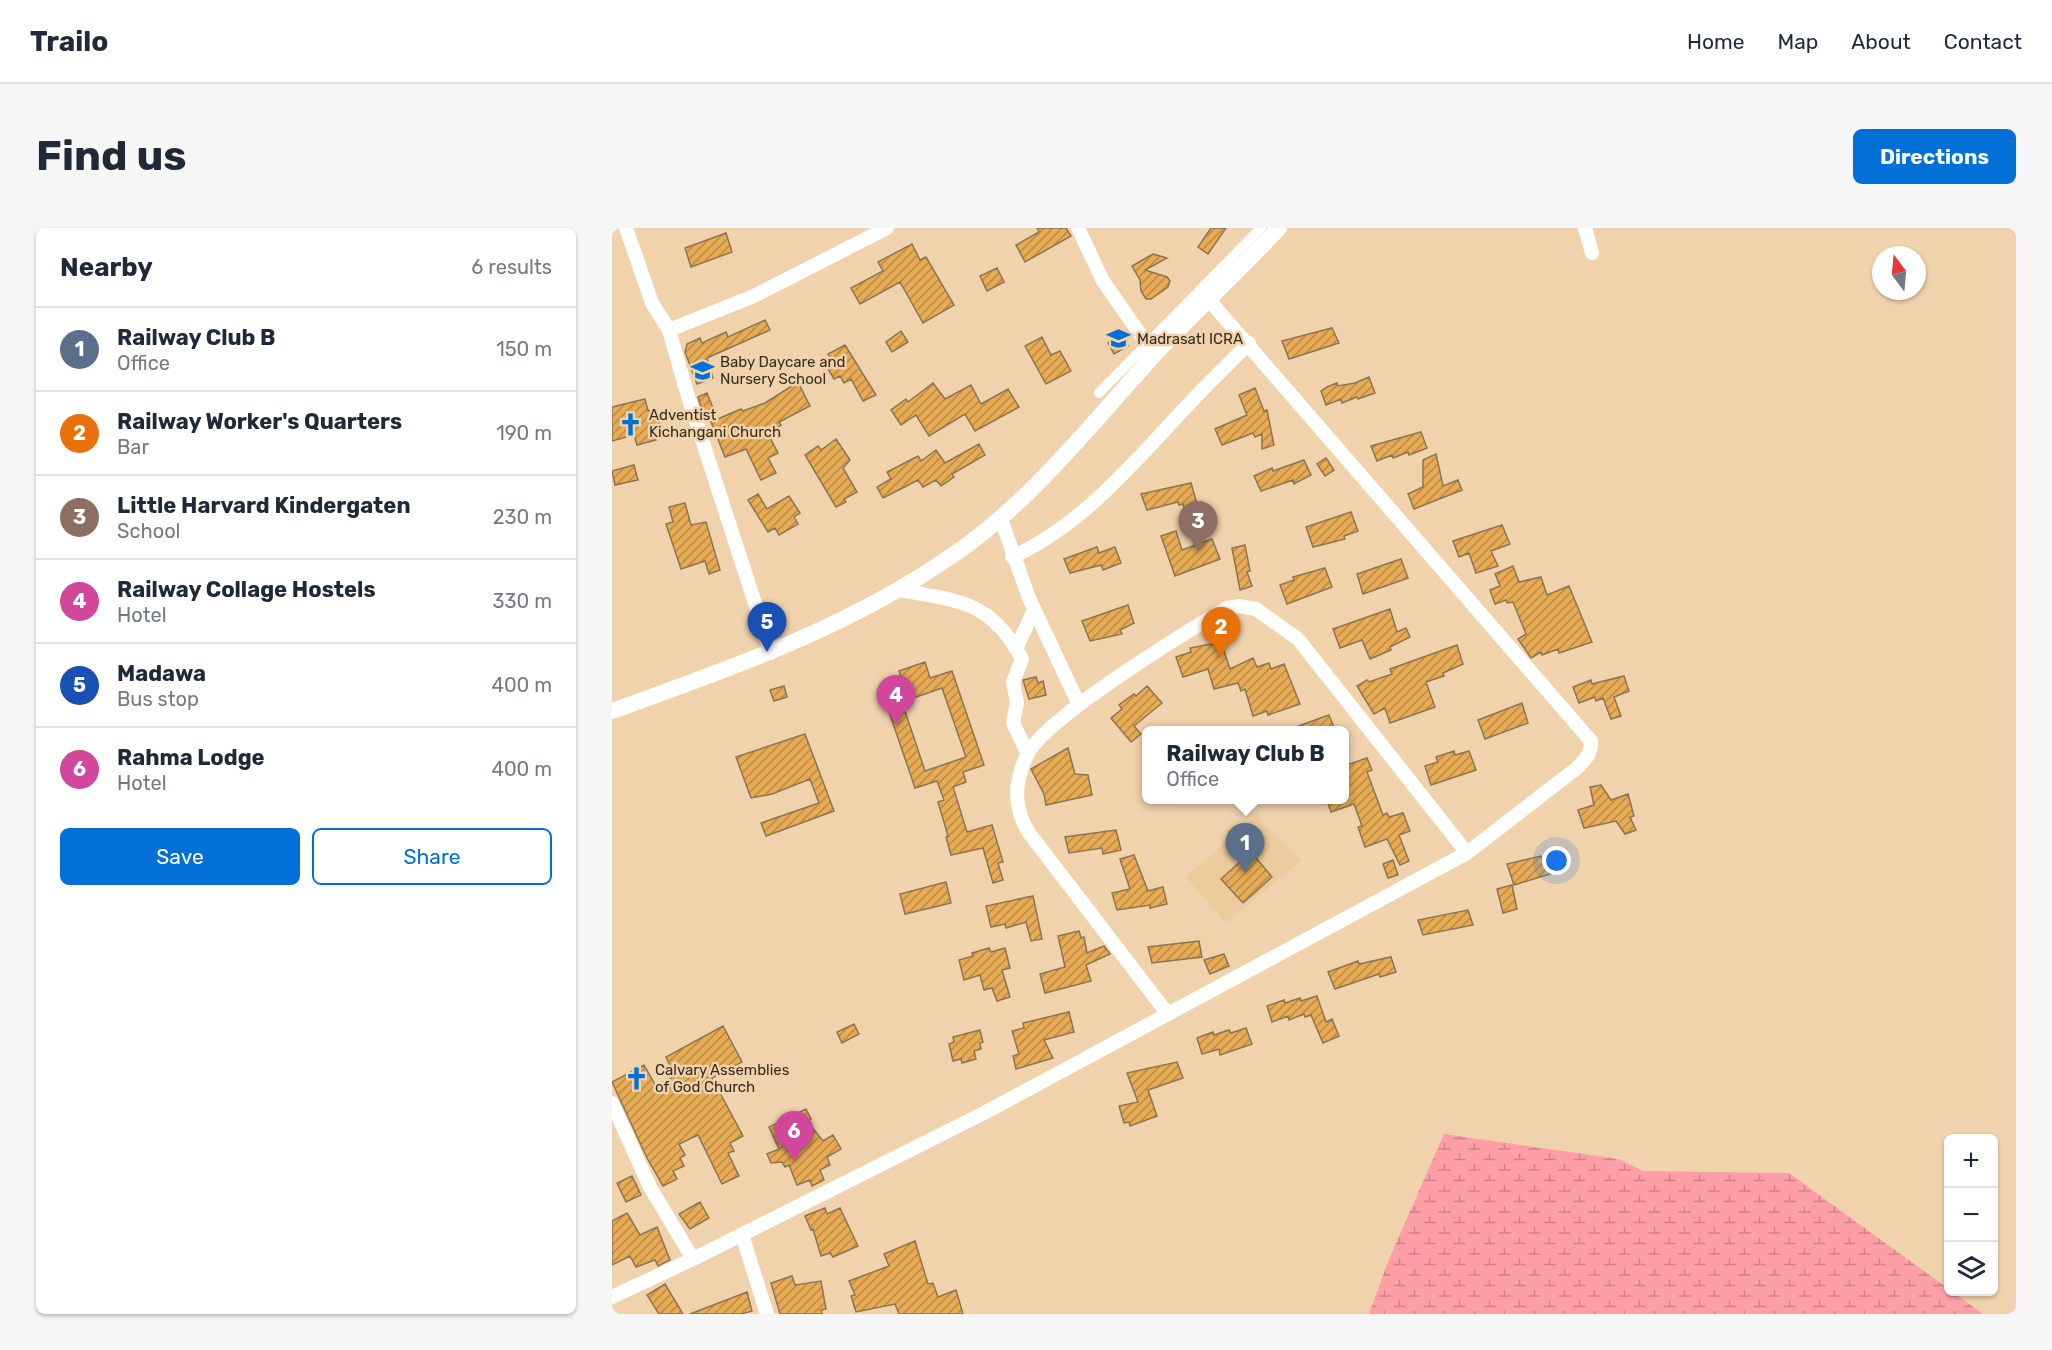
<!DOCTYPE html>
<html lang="en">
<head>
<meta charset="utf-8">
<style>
  body { margin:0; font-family:Rubik,sans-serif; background:#f6f6f7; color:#1f2937 }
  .controls { position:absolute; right:18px; bottom:18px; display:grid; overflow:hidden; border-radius:9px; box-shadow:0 2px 4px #0004 }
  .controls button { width:54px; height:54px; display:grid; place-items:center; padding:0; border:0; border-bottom:2px solid #e0e1e3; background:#fff; color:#1f2937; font:30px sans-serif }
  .compass { position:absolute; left:1260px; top:18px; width:54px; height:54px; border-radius:50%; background:#fff; box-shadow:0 2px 4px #0004; rotate:344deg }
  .you { position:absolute; left:945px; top:633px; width:21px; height:21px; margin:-15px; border:4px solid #fff; border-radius:50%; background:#1a73e8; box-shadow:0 0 0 9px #1a73e833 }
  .badge { display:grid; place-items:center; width:39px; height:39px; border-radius:50%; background:#0070d7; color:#fff; font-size:20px; font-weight:700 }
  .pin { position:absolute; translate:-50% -50px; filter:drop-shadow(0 2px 3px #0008) }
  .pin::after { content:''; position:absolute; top:32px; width:21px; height:18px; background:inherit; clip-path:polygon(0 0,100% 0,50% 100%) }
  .popup { position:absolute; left:530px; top:498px; width:207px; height:78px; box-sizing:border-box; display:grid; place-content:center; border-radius:9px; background:#fff; filter:drop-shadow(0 2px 4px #0005); font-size:20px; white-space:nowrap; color:#747a83 }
  .popup b { font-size:22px; color:#1f2937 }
  .popup::after { content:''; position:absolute; left:50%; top:100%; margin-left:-12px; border:12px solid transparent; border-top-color:#fff }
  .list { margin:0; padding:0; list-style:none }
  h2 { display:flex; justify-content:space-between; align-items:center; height:78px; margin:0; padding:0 24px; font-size:26px }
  h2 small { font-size:20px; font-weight:400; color:#747a83 }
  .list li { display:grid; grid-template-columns:39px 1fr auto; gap:18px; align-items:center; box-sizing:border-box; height:84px; padding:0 24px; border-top:2px solid #e0e1e3 }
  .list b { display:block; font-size:22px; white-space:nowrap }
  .list p { margin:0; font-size:20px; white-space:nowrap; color:#747a83 }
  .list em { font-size:20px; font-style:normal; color:#747a83 }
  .actions { display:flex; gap:12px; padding:18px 24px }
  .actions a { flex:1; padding:14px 0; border:2px solid #0070d7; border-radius:9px; text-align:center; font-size:21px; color:#0070d7 }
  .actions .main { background:#0070d7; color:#fff }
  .icon { flex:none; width:33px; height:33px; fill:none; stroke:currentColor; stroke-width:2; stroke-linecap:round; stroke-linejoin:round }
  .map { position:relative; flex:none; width:1404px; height:1086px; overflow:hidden; border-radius:9px }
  header { display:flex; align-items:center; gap:36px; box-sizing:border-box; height:84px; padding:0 30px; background:#fff; border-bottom:2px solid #e0e1e3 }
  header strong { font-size:28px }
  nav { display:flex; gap:33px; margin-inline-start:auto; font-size:21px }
  .intro { display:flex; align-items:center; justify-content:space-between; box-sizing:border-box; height:144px; padding:0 36px }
  h1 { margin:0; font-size:42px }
  .button { padding:15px 27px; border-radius:9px; background:#0070d7; color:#fff; font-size:21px; font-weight:700 }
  main { display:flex; gap:36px; padding:0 36px }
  aside { flex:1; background:#fff; border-radius:9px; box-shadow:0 2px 4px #0004 }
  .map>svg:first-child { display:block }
  .built { fill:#eccb9d }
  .wetland { fill:url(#wetland-marsh) }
  .building { fill:url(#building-hatch); stroke:#8e7450; stroke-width:1.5; fill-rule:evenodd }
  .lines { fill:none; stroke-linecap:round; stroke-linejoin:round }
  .pedestrian { stroke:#fff; stroke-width:10 }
  .minor { stroke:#fff; stroke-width:14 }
  .tertiary { stroke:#fff; stroke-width:16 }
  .labels { text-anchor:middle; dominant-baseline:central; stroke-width:5; stroke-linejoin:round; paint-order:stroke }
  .poi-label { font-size:15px; fill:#372c1c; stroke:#f0d3ad; text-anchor:start }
</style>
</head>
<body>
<header>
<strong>Trailo</strong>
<nav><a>Home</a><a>Map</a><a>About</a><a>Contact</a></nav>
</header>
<div class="intro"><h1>Find us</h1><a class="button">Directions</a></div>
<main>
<aside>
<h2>Nearby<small>6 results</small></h2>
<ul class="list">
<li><span class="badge" style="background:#5c6f8a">1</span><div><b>Railway Club B</b><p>Office</p></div><em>150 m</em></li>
<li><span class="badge" style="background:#e8710a">2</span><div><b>Railway Worker's Quarters</b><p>Bar</p></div><em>190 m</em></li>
<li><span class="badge" style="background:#8d6e63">3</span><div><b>Little Harvard Kindergaten</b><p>School</p></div><em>230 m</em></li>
<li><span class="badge" style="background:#d1479c">4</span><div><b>Railway Collage Hostels</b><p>Hotel</p></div><em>330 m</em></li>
<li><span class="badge" style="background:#1a4fb4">5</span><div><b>Madawa</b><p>Bus stop</p></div><em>400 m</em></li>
<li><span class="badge" style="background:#d1479c">6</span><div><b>Rahma Lodge</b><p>Hotel</p></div><em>400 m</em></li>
</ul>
<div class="actions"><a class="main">Save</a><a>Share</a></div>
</aside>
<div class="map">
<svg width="1404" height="1086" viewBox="0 0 1404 1086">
  <defs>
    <pattern id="wetland-marsh" width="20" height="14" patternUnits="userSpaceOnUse" patternTransform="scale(1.5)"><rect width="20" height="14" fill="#fe9fa7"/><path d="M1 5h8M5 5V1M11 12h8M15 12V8" fill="none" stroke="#ce8287"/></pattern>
    <pattern id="building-hatch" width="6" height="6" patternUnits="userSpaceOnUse" patternTransform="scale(1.5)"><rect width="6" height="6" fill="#e6ab54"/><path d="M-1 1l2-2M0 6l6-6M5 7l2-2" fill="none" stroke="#bb8b45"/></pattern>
  </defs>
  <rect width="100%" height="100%" fill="#f0d3ad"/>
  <path class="built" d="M644,588L689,633L614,695L574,649Z"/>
  <path class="wetland" d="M832,906L1007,931L1031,943L1177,945L1371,1086H757L777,1031Z"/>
  <path class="building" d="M425,0H454L459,8L413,34L404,17L427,4Z
    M599,0H614L596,26L586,19Z
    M114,5L120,24L79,39L73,20Z
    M300,16L308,32L314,29L342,77L311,95L288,54L248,76L239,60L271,43L266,34Z
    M541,26L555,30L533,42L555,49L558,53L556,59L539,71H534L529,63L528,52L520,38Z
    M385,40L392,54L375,63L368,48Z
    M153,92L158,102L95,130L101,150L85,156L73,124L75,116L88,110L90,115L114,104L116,109Z
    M720,100L727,115L677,131L670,113Z
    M289,103L296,114L280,124L274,114Z
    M510,107L516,118L502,126L496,115Z
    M430,109L439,127L448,123L459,143L434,156L413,118Z
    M233,117L264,167L251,173L239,151L232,155L228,148L222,151L216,141L222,137L216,126Z
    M757,149L763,165L746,171L745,169L730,175L729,171L714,177L709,163L715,159L725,155L726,158L743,155Z
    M186,154L198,178L167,194L169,197L156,206L166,225L156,230L164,245L149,252L134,221L113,229L99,194L129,181L131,183L153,175Z
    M321,155L333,171L359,157L369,176L396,161L407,179L363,203L353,186L317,208L304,187L289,197L279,182L294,171L296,174Z
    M643,160L652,183L655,182L662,217L650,221V206L643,209L641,205L610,217L603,201L635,187L627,167Z
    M95,165L103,185L92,189L86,169Z
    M33,171L36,183L43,181L48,200L41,202L44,212L25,217L22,207L0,213V179Z
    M809,204L815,220L797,227L796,224L781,230L780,227L765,233L759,218Z
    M224,211L238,232L231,240L245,264L232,271L234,274L224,279L193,227L206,218L209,222Z
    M367,216L373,227L340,246L342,249L329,258L324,252L311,259L306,252L271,270L265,259L279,251L275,244L306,228L309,233L324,222L333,235Z
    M824,226L831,258L846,252L850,262L802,281L796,266L811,259V232Z
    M714,230L722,242L713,248L705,236Z
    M692,232L699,247L682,256L681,252L649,263L642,248L660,240L661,243Z
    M22,237L26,252L3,257L0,243Z
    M579,255L590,293L576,297L571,276L567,277L566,274L535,282L529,266Z
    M146,266L155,281L177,268L188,285L182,289L186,296L167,307L163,300L156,304L136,272Z
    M73,275L79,297L94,294L108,342L97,346L93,333L69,341L54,296L61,294L57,279Z
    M739,284L746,303L732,308L733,311L701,319L694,299Z
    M890,297L898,316L879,323L886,338L864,345L857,325L847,329L841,313Z
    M564,303L570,322L600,311L608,331L563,348L549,308Z
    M633,317L638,343L635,344L640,358L628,362L620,320Z
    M485,319L487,325L503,319L509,335L491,342L489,337L458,345L452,331Z
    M789,331L796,350L751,366L745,346Z
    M901,338L907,354L929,349L935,367L957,358L980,414L947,425L946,421L930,427L929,424L919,430L906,411L914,406L901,374L895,375L894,372L883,376L878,362L888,358L883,346Z
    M713,340L720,359L675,376L668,357L682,352L681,349Z
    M516,377L522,395L508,402L510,406L478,413L470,393Z
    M778,381L785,404L794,400L798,409L778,419L779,422L758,431L750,412L728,420L721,401Z
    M609,414L618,441L641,430L645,439L657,435L659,441L672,436L688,476L656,487L655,483L641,488L633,461L629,463L626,455L602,461L596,441L571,449L564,429L579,424L578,420Z
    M845,417L851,436L831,445L832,448L814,454L823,479L778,495L773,480L762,486L745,458L755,452L757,454L780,446L778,441Z
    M313,434L318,450L340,443L372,537L351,544L354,554L341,559L355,604L380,597L391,634L386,635L391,652L381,655L371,620L339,627L334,609L336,608L326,574L332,572L325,553L303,560L271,466L293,459L287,443ZM330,460L354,529L313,543L290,474Z
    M1012,448L1017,463L1002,469L1009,488L999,491L991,470L984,473L983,469L967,475L961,459L979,452L980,456Z
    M424,449L426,455L431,453L434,467L417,471L411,452Z
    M172,458L175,469L162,473L158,462Z
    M535,458L550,475L522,498L529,506L519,514L499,490L510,481L507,477L522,466L524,468Z
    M910,475L916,495L873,511L866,492Z
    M717,487L723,502H678V501Z
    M193,506L222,583L154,608L149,595L207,575L198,551L160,566L139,570L124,529Z
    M456,520L463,546L476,547L480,567L434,577L432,566L419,541Z
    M842,523L843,527L857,523L864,542L819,557L813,538L826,534L824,529Z
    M755,530L760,542L755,544L771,587L775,585L777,589L791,585L798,603L787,607L797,633L788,637L775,611L753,619L746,599L750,598L742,576L719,584L715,572H732V558L737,556L732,538Z
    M989,557L999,572L1016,566L1022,588L1018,589L1024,602L1013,606L1004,593L972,600L966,582L982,577L978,559Z
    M504,602L509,622L491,626L490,620L457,625L453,609Z
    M639,624L660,649L631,675L609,651Z
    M522,627L536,663L551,659L555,676L538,680V677L505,682L500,665L518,661L508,631Z
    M929,628L932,635L946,630L951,642L902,657L895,636Z
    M781,632L786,647L776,650L771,636Z
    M334,654L339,675L293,686L288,666Z
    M900,657L905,681L891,685L885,661Z
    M421,668L430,711L419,713L414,694L394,700L393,696L379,699L374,678Z
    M856,682L861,697L811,707L806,692Z
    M467,703L469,710L472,709L475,725L492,718L498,726L474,737L479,753L433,765L428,746L453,739L446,708Z
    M587,713L590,729L540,735L536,719Z
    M377,720L379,724L393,720L398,740L390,742L398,769L385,773L380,760L372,762L368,747L352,752L347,732L361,728L360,725Z
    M612,726L617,738L598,746L592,732Z
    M779,729L784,744L768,749L767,746L723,761L716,744L746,733L747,736Z
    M705,768L714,794L720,791L727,808L711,815L699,787L693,789L692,786L677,792L676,788L660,794L655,778L672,772L673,775L688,770L689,773Z
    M457,784L462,804L432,812L441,830L404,841L401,828L407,826L400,803L412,800L411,795Z
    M242,796L247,806L230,815L225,804Z
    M111,798L130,834L100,850L131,908L118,915L122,923L116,925L127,948L110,956L86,907L67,916L73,927L68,930L72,938L61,943L65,951L51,958L35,930L0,854L32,837L44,858L63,848L54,829Z
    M634,800L640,816L608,827L607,821L590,826L585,810L601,804L602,807L617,802L619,805Z
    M368,802L371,814L368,815L369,821L362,823L364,831L350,835L349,831L341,833L337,816L342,814L341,809Z
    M565,834L571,850L536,862L545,888L518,898L517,894L512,895L507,878L526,874L515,845Z
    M194,881L199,891L195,893L211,913L221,907L229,921L215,929L218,937L208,942L212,952L200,958L198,952L185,957L177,937L173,939L170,934L159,935L155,926L167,921L157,899Z
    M20,948L29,967L14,974L5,955Z
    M88,974L97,990L78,1001L67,986Z
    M213,980L215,986L228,980L246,1018L221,1029L218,1025L209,1028L201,1001L199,1002L193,988Z
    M15,985L28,1007L45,999L58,1032L46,1038L43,1032L24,1039L18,1028L0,1037V993Z
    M303,1013L316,1056L321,1055L326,1069L344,1062L351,1086H287L283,1076L244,1084L239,1068L243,1067L237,1053L277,1038L272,1026Z
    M180,1048L183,1057L209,1053L214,1081L209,1082L210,1086H168L159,1055Z
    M53,1056L71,1086H47L35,1067Z
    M135,1064L140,1083L129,1086H78Z"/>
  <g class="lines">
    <path class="pedestrian" d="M487,165L649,0"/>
    <path class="minor" d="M14,0L40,75L57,102L75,165L159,425
      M466,0L491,53L535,116L545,124
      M973,0L980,25
      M57,102L142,68L275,0
      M389,291L417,370L467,477
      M400,329C469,298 522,235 573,180C593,158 616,137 637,115
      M288,362C346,373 379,372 410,431L401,454L405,475L401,495L416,526
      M404,421L422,382
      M555,785L417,605C401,579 402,555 415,527C433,490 574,404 615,380L627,378L644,381L686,411L855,625
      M0,875L38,959L81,1031
      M130,1007L155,1086
      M0,1069L81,1031L374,884L855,625L965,540C973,532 980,525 979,513L597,72"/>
    <path class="tertiary" d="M0,483C121,439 234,401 341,327C420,273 479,196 543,126C583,83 627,43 667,0"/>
  </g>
  <defs>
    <symbol id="school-bare" viewBox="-9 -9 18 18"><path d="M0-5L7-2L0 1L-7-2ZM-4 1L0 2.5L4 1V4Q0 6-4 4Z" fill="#0070d7" stroke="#f0d3ad" stroke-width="2.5" paint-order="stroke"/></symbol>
    <symbol id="church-bare" viewBox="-9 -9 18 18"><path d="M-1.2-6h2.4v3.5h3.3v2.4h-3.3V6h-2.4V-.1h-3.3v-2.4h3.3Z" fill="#0070d7" stroke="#f0d3ad" stroke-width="2.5" paint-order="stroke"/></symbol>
  </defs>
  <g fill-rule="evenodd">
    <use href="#school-bare" x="490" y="94" width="33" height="33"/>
    <use href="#school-bare" x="74" y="126" width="33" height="33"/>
    <use href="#church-bare" x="2" y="180" width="33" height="33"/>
    <use href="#church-bare" x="8" y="834" width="33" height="33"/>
  </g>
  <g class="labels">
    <g class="poi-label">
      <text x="525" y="111">Madrasatl ICRA</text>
      <text x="108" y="134">Baby Daycare and<tspan x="108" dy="17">Nursery School</tspan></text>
      <text x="37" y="187">Adventist<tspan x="37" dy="17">Kichangani Church</tspan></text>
      <text x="43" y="842">Calvary Assemblies<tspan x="43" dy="17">of God Church</tspan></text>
    </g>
  </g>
</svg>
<div class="controls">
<button>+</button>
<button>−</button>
<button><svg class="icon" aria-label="layers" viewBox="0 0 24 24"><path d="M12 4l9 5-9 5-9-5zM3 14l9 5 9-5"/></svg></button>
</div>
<svg class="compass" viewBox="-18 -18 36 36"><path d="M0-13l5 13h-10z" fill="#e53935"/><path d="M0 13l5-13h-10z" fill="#747a83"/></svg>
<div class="you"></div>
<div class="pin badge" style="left:633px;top:645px;background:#5c6f8a">1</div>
<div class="popup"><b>Railway Club B</b>Office</div>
<div class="pin badge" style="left:609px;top:429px;background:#e8710a">2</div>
<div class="pin badge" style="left:586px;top:323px;background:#8d6e63">3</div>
<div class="pin badge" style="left:284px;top:497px;background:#d1479c">4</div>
<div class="pin badge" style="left:155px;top:424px;background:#1a4fb4">5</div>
<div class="pin badge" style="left:182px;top:933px;background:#d1479c">6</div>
</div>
</main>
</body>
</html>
